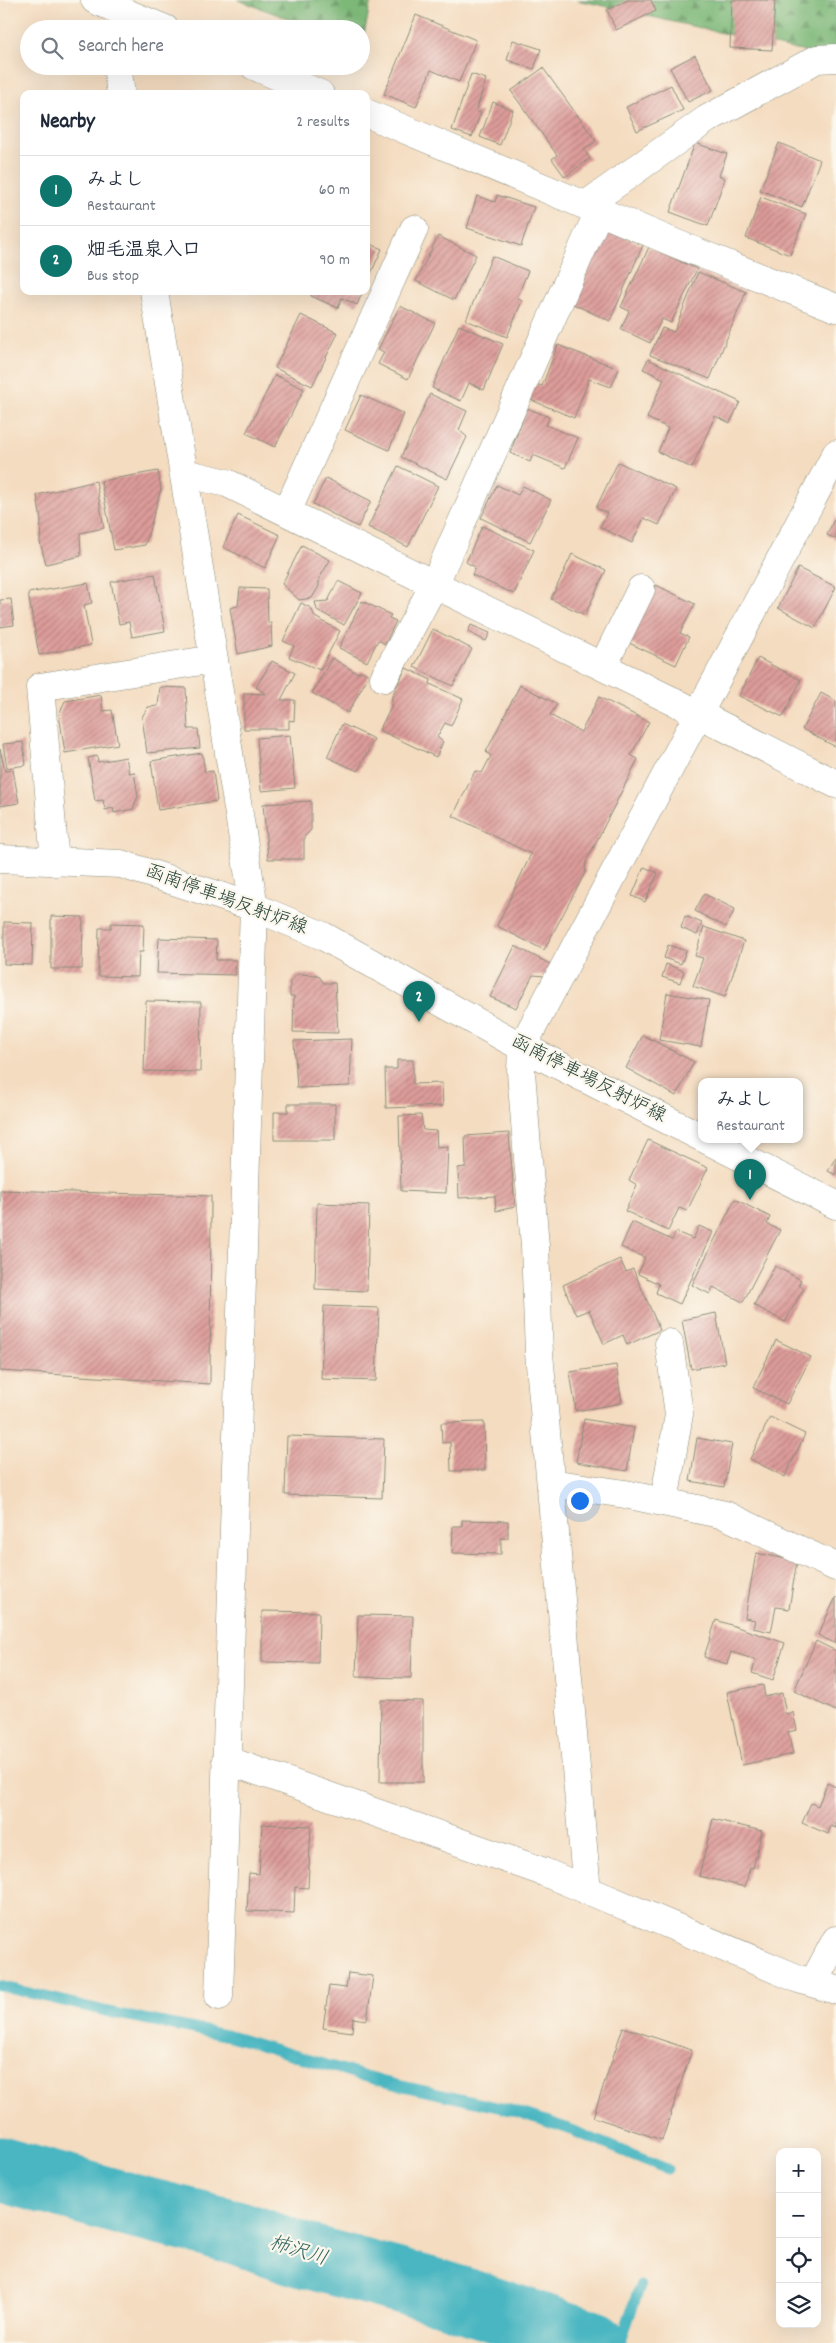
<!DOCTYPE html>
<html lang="en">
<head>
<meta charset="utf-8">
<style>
  body { margin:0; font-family:Dekko,"Klee One",sans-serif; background:#f6f6f7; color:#1f2937 }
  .controls { position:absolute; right:15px; bottom:15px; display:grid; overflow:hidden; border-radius:10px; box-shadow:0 5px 20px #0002 }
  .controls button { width:45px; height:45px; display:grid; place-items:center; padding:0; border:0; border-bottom:1px solid #e0e1e3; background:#fff; color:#1f2937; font:25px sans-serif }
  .you { position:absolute; left:579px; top:1500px; width:18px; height:18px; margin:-12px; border:4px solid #fff; border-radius:50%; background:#1a73e8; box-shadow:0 0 0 8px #1a73e833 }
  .badge { display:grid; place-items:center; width:32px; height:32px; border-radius:50%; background:#0f766e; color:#fff; font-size:16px; font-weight:700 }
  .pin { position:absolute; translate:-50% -41px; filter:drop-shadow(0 1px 2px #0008) }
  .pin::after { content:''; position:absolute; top:26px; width:18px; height:15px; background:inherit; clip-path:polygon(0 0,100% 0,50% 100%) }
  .popup { position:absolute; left:698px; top:1078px; width:105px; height:65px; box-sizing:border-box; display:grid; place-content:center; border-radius:10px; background:#fff; filter:drop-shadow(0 1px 4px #0005); font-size:16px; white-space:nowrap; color:#747a83 }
  .popup b { font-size:19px; color:#1f2937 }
  .popup::after { content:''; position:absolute; left:50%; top:100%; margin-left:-10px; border:10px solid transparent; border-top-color:#fff }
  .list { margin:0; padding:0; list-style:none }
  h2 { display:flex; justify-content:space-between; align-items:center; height:65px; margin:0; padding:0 20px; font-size:21px }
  h2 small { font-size:16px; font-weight:400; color:#747a83 }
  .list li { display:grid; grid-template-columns:32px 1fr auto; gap:15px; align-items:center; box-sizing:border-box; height:70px; padding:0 20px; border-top:1px solid #e0e1e3 }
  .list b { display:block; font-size:19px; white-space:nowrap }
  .list p { margin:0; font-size:16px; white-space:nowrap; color:#747a83 }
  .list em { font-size:16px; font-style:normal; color:#747a83 }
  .icon { flex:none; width:28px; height:28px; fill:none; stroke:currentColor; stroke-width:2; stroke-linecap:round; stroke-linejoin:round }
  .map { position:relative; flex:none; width:836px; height:2343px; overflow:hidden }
  .search { position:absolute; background:#fff; box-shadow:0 5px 20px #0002; left:20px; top:20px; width:350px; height:55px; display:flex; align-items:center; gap:12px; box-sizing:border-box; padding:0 18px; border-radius:28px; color:#747a83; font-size:19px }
  .panel { position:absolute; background:#fff; box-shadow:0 5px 20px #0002; left:20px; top:90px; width:350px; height:205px; border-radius:10px }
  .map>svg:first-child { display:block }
  .forest { fill:url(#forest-firs); stroke:#4e7a56 }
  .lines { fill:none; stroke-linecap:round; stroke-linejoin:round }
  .stream { stroke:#48b6c1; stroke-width:11 }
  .river { stroke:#48b6c1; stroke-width:65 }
  .building { fill:url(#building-hatch) }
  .minor-casing { stroke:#8a8c7a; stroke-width:29 }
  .secondary-casing { stroke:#8a8c7a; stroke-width:29 }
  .minor { stroke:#fff; stroke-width:28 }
  .secondary { stroke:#fff; stroke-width:28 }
  .labels { text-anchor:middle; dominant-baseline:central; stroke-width:4.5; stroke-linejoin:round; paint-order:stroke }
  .street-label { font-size:19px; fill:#1f3d34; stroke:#fbf7ec }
  .water-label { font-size:20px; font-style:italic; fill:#2b615e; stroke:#fbf7ec }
</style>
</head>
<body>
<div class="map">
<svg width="836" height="2343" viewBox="0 0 836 2343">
  <defs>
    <pattern id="forest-firs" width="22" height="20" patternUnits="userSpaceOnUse" patternTransform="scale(1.25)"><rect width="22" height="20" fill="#7db878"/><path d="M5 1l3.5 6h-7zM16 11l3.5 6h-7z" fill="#669763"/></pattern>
    <pattern id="building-hatch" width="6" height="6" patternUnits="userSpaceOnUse" patternTransform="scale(1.25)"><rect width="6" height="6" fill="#dd9c9a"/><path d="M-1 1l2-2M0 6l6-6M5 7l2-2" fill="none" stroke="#b3807e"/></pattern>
  </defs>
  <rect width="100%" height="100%" fill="#fbf7ec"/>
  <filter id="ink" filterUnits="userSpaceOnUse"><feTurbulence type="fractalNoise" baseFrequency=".02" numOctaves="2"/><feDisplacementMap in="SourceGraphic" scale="10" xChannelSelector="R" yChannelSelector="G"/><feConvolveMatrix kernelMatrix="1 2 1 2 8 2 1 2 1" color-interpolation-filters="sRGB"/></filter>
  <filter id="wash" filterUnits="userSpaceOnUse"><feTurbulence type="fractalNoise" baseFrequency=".0096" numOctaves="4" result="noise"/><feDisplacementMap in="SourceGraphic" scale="20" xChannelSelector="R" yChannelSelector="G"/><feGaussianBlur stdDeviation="1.12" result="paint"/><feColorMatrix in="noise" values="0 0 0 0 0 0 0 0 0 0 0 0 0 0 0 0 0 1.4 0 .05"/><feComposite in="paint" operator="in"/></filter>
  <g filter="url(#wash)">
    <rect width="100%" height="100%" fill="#f4dcc0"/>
    <path class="forest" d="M238,0H371L362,45L361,29H317Z
      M576,0H836V59L591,3Z"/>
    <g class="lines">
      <path class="stream" d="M0,1986L113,2013L230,2036L380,2081L515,2111L566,2128L667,2169
        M620,2343L640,2286"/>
      <path class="river" d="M0,2169L139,2208L236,2232L299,2254L443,2293L594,2343"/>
    </g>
    <g id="blocks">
      <path class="building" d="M628,0H651L656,11L616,30L607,10Z
        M732,0H775L772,50L730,48Z
        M416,15L476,40L459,82L431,70L416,107L384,94Z
        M513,40L541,49L534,69L507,60Z
        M695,55L713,90L688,102L670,68Z
        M543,68L596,141L584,150L590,158L565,177L552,159L557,155L511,91Z
        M471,74L486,79L476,112H481L472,137L452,130Z
        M671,85L683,110L637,131L626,107Z
        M493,102L513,110L500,145L480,137Z
        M695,143L727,154L719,176L725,178L708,226L670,212Z
        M779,143L820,160L802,207L760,190Z
        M497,195L534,207L521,246L467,228L477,196L495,202Z
        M761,197L806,214L790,255L746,238Z
        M605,229L643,245L610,321L573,304Z
        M438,236L476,255L454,300L416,281Z
        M366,242L382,249L366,284Z
        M649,247L697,269L671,323L662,319L650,343L621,329L629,311L621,307Z
        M492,256L528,271L517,298L522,301L507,337L466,320Z
        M698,272L746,292L710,379L650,355L662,328L674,332Z
        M313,291H363L357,305L342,298L338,308L311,296Z
        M400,306L435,323L408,379L378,364L384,352L378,349Z
        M301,315L338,333L312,386L275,368Z
        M459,325L503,344L484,390L469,383L461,401L432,388Z
        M558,345L619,369L611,387L589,379L574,418L529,399L535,384L542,386Z
        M648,359L740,402L730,423L715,416L692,468L658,452L668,428L647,418L664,379L643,369Z
        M275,375L304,389L275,447L246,433Z
        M430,394L467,411L459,430L467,437L447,479L401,457Z
        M361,395L404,414L389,450L345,430Z
        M527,408L549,417L546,425L578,438L565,468L533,455L530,462L510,453Z
        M618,462L676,489L659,525L644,518L632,543L600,527L607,513L596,508Z
        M398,466L438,486L408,547L368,527Z
        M158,471L161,489L145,545L114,550L101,481Z
        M326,478L371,501L358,527L313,504Z
        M96,481L104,528L80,533L81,556L46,564L40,542L41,521L37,495Z
        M497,485L518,495L523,486L551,500L530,542L481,518Z
        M238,515L280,535L265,568L223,547Z
        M836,515V539L827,535Z
        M482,526L534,550L514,594L472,575L475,567L466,562Z
        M302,545L330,560L319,579V586L312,598L299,600L282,584Z
        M572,554L606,570L585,615L551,599Z
        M798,568L836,587L815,628L778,608Z
        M155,574L165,631L132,637L129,622L119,624L111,582Z
        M338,581L362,593L344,625L317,610L315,602L328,601Z
        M88,583L92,603L84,605L91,645L39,655L28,593Z
        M656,585L695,604L680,633L689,637L676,665L629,643Z
        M240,588L267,589L268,623H271L272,646L238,654L230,608L238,606Z
        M11,599L14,625L0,627V600Z
        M362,601L391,615L389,618L396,621L385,644L378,640L367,662L339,648Z
        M301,603L311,608L315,617L340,631L320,670L289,657L294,646L283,641Z
        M471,625L490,633L486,641L468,632Z
        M433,629L472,649L453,686L414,667Z
        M332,658L357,673L362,671L369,675L348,713L312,693Z
        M758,658L801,680L783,717L739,696Z
        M272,661L295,673L281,700H295L294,721L289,720V729H244V693L266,694L256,687Z
        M406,668L431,680L430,684L463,699L451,726L445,723L437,737L443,742L436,757L379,730L391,708L392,696Z
        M520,685L557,704L550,715L581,732L599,697L649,722L631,755L638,759L586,862L585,873L544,950L497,926L531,854L453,816L475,771L482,773L491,756L486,752Z
        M160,687L186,688L188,729H198L200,748L147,753L142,717L148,707L158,706Z
        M821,693L836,701V747L802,729Z
        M101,695L103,711L112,710L118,744L65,753L59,714L65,701Z
        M342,724L374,739L358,771L327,757Z
        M290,735L295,788L261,791L257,738Z
        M23,742L26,765L7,768L3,744Z
        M0,749L5,771L13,770L19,803L0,806Z
        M202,753L205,772L213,771L217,801L158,810L151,761Z
        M97,756L98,762L126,757L129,773L134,772L138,796L133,809L114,813L113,808L105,810L103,800L95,801L88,758Z
        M311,801V830L304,837V859H268L263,804Z
        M644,867L658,873L645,902L632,896Z
        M704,894L735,909L726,927L695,911Z
        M51,916L83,917L82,969H51Z
        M685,916L702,923L697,935L681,928Z
        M4,922L33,923L32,965L4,964Z
        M111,923L144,924L143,952H139L138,977L98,976L99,928H111Z
        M704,927L744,941L725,997L693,986L703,958L695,956Z
        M159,938L217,940L216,960H236L235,975L157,973Z
        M668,945L686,951L681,964L664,958Z
        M515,946L552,965L545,976L533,975L516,1008L490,997Z
        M666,964L684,971L680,983L662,977Z
        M298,974L318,975L324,983H335L338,1033L293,1032L294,996H290V982Z
        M667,993L709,1000L701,1047L659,1040Z
        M146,1001L201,1002L200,1072L144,1071Z
        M643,1035L694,1062L676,1096L626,1068Z
        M352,1039L350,1086L297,1088L294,1041Z
        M397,1060H413V1084L442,1083L443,1106L386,1108L385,1069H397Z
        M288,1104H335V1140H274V1112H288Z
        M421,1115L423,1130L436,1131L437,1147L448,1146L446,1193L401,1191L399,1116Z
        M509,1133L515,1207L496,1211L495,1196L459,1198L458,1168L466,1167L465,1136Z
        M648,1140L708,1168L687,1211L679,1208L668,1231L625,1211L637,1185L629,1180Z
        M836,1157V1175L828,1171Z
        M0,1190L211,1196L210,1384L0,1371Z
        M735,1199L770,1217L767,1224L780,1230L743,1302L713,1287L710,1294L692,1285Z
        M317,1203L369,1205L367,1291L315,1289Z
        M632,1222L672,1240L676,1232L693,1239L699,1226L713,1232L680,1304L656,1293L659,1284L638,1274L645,1258L621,1247Z
        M620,1259L626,1272L633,1269L660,1330L627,1345L623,1335L604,1344L589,1310L576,1315L563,1285Z
        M775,1266L801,1280L798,1285L804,1288L785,1322L754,1305Z
        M324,1306L379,1308L376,1381L321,1379Z
        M716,1313L725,1363L691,1369L682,1320Z
        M776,1340L811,1357L787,1404L753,1388Z
        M616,1365L622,1403L576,1411L570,1372Z
        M770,1417L805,1434L785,1477L750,1459Z
        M584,1419L634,1428L627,1471L576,1462Z
        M484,1422L485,1470L451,1471L450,1442L442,1443L441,1423Z
        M287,1436L384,1439L382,1498L285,1495Z
        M697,1438L732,1444L724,1487L690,1481Z
        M462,1520L508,1521V1538H501V1554L452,1553L453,1526H462Z
        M756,1553L797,1561L789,1609L776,1607L771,1632L753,1628L755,1620L745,1618Z
        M836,1597V1644L818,1635Z
        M262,1611L319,1612L318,1663L262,1662Z
        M358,1615L413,1616L411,1678L356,1677Z
        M716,1620L785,1643L773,1680L752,1673L756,1660L731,1652L727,1664L704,1657Z
        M816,1641L836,1651V1711L794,1691Z
        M763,1685L765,1697L782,1693L786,1714L793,1712L797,1730L788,1732L793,1754L742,1765L727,1692Z
        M381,1700L423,1701V1782H380Z
        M827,1783L836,1787V1828L831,1826L828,1834L802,1823L811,1803L818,1806Z
        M713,1819L762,1831L753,1868L750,1867L745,1887L699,1876Z
        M262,1824L311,1826L308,1888L295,1887L294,1913L247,1911L249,1873L259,1874Z
        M348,1973L373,1976L367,2020L353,2018L352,2032L323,2028L329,1986L346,1988Z
        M623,2027L692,2050L662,2140L593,2117Z"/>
    </g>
  </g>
  <g filter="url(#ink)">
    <use href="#blocks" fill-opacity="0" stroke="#8a8c7a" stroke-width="1"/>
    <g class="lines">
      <defs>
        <path id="minor" d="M95,0L165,29
          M117,66L121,94
          M254,66L320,94
          M366,113L677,244L836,308
          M586,205L707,119L817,59L836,58
          M154,291L254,907L219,1996
          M184,473L227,483L679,704L836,784
          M287,512L414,229
          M603,666L641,589
          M384,678L435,583L599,211
          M55,862L40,687L214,659
          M551,1483L625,1494L725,1515L836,1567
          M664,1502L679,1414L669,1343
          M226,1760L544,1872L799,1979L836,1990
          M587,1891L539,1353L535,1246L521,1072L522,1047L836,454
          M813,1983L836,1940"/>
        <path id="secondary" d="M0,859L121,864L254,907L323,936L509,1040L701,1137
          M705,1139L836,1205"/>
      </defs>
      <use href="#minor" class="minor-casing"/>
      <use href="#secondary" class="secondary-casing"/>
      <use href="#minor" class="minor"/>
      <use href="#secondary" class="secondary"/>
    </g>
  </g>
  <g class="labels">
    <g class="street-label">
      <text transform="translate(226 901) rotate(20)">函南停車場反射炉線</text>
      <text transform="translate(588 1080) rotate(27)">函南停車場反射炉線</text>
    </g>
    <g class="water-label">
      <text transform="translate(298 2252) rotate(17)">柿沢川</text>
    </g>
  </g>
</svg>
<div class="controls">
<button>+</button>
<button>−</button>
<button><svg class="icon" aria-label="locate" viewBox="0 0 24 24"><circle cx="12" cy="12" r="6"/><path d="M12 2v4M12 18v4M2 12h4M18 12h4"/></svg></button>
<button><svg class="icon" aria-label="layers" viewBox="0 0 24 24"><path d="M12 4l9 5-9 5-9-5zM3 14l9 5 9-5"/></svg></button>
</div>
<div class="you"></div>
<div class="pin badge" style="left:750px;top:1200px">1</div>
<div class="popup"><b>みよし</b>Restaurant</div>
<div class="pin badge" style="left:419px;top:1022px">2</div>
<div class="search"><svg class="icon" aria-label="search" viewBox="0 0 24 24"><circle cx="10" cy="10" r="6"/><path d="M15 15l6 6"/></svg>Search here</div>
<section class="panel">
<h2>Nearby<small>2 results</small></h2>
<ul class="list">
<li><span class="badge">1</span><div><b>みよし</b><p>Restaurant</p></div><em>60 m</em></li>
<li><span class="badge">2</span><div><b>畑毛温泉入口</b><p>Bus stop</p></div><em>90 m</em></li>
</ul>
</section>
</div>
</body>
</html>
